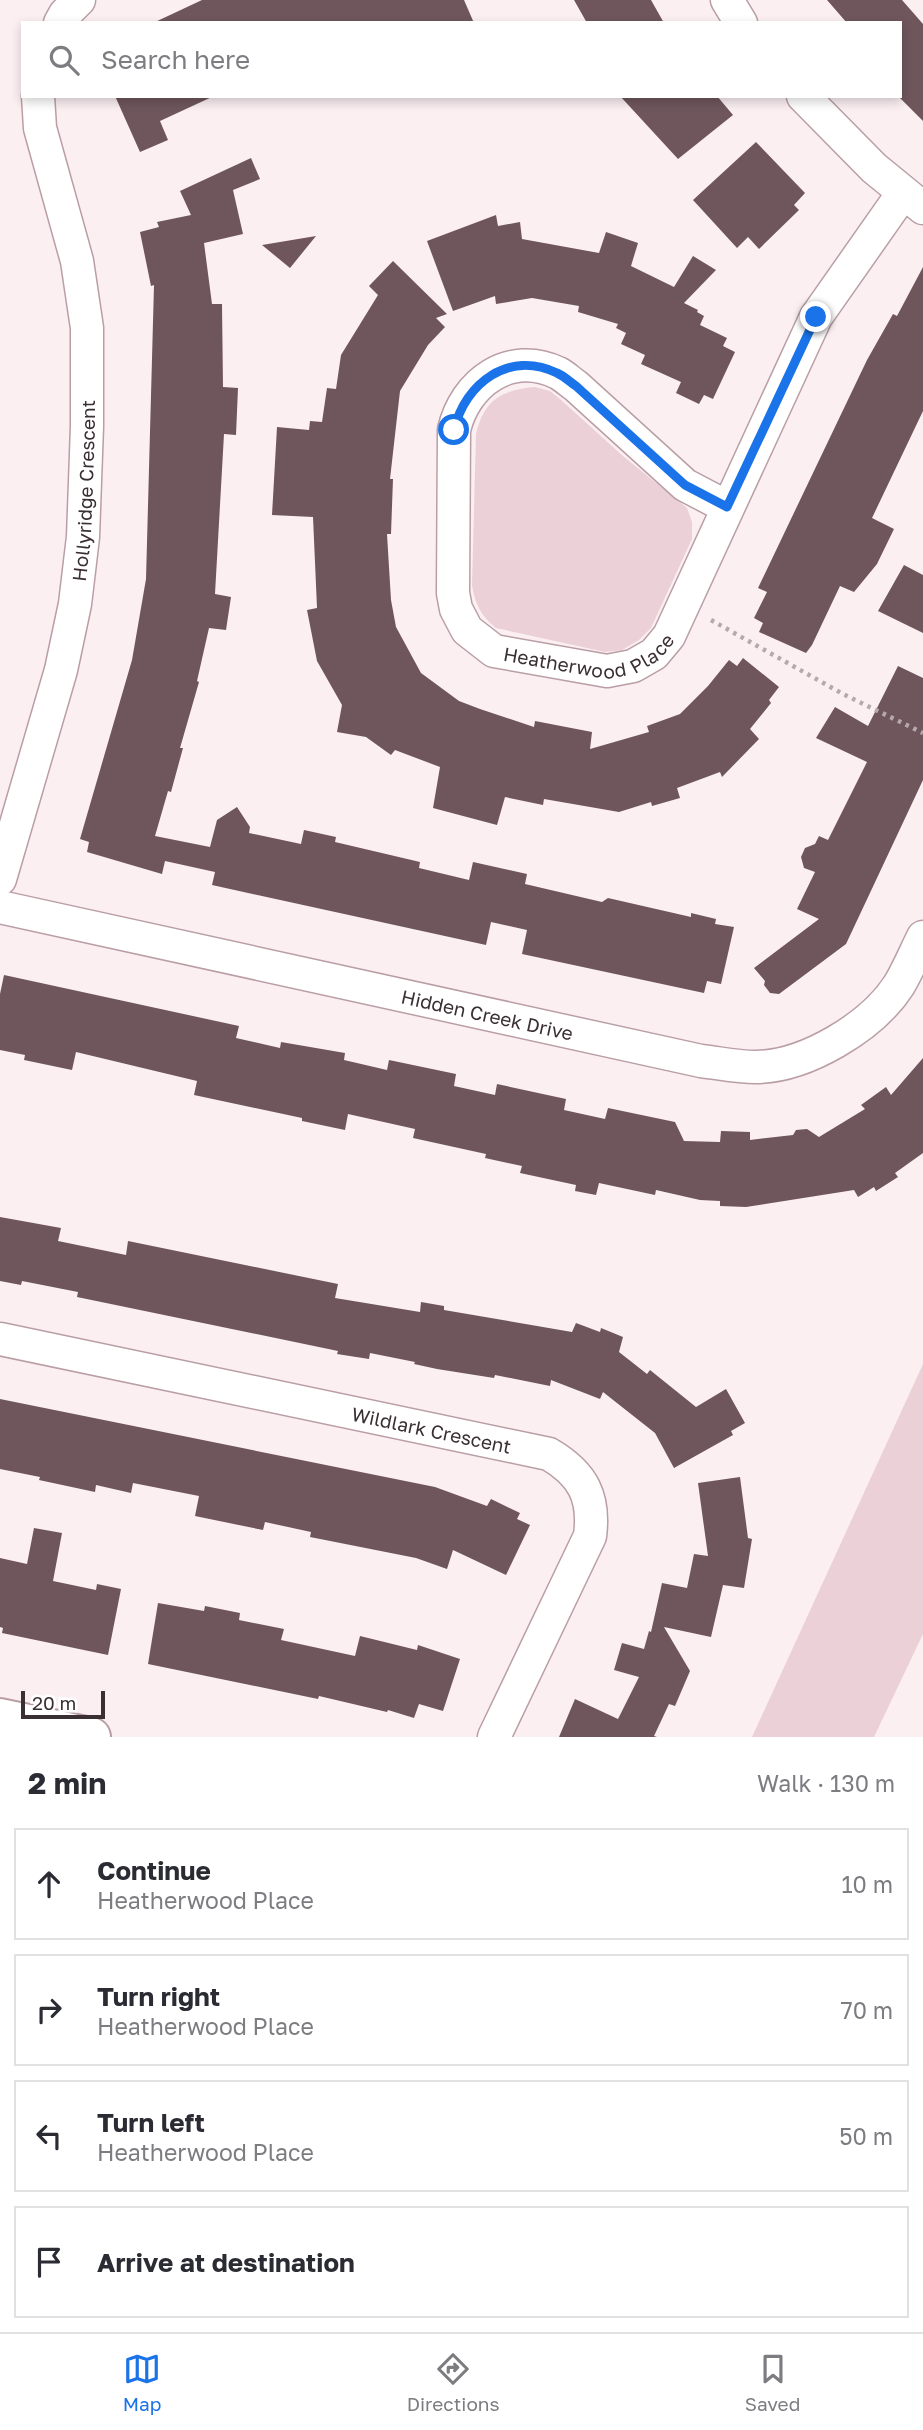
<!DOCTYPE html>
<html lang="en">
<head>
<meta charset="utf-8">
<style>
  body { margin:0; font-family:"Golos Text",sans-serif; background:#f2f2f3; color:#2b2b33 }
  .scale { position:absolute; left:21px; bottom:18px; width:84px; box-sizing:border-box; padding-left:7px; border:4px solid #3a2f32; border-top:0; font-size:19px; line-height:24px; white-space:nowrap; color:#3a2f32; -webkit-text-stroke:5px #fff; paint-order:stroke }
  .stop { position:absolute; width:21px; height:21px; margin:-16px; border:5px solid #1a73e8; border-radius:50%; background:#fff }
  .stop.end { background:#1a73e8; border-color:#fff; box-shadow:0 2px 7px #0008 }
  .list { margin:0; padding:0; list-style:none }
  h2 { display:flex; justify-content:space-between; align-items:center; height:91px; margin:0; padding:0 28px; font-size:30px }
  h2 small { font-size:23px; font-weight:400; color:#7c7c81 }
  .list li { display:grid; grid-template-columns:46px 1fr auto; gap:21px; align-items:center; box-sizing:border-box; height:112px; margin:0 14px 14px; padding:0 14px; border:2px solid #e1e1e2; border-radius:0px }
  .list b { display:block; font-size:26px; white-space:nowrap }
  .list p { margin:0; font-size:23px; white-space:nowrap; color:#7c7c81 }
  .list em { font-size:23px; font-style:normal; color:#7c7c81 }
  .icon { flex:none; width:38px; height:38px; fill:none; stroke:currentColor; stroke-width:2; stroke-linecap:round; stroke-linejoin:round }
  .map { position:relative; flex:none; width:923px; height:1737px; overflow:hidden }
  .search { position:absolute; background:#fff; box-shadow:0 4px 10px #0003; left:21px; right:21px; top:21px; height:77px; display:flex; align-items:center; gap:18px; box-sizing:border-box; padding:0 24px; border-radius:0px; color:#7c7c81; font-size:26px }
  .sheet { height:595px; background:#fff }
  nav { display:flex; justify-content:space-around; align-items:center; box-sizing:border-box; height:98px; border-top:2px solid #e1e1e2; background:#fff; font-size:19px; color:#7c7c81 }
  nav a { display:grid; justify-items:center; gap:4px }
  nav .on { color:#1a73e8 }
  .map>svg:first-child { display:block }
  .green { fill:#ebd1d7 }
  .building { fill:#6f565d }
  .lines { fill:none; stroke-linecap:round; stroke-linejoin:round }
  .minor-casing { stroke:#ba9ea5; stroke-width:35 }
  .tertiary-casing { stroke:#ba9ea5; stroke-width:42 }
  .path { stroke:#b4a9ac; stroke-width:4.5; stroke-dasharray:3.5 5; stroke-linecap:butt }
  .minor { stroke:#fff; stroke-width:32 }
  .tertiary { stroke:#fff; stroke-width:38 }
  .route { stroke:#1a73e8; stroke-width:9 }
  .labels { text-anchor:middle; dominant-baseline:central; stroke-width:7; stroke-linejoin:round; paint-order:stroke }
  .street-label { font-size:19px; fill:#3a2f32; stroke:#fff }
</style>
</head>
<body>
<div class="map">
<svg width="923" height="1737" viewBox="0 0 923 1737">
  <rect width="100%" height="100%" fill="#fbeff2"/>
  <path class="green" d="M535,387L550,391L560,399L623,456L687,508L692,522V539L651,628L639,640L622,650L605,652L496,628C481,616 475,604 472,585L476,434C484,400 501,390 535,387Z
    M923,1364V1634L874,1737H752Z"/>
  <path class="building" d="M202,0H464L474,23H153Z
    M574,0H651L664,23H587Z
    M827,0H902L923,24V121L900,98V23H847Z
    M115,96H214L160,121L168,140L140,152Z
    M620,96H717L733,115L678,159Z
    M756,142L805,193L794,205L799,210L759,249L748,237L737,248L693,200Z
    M251,158L260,179L233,190L243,234L204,243L212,304H222L223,387L238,388L236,435L224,434L215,594L231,597L226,630L209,628L197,681L199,682L180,748H183L171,792L168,791L155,836L210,847L217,820L237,807L250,827L249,833L301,844L304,830L336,837L335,842L420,862L419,868L469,880L473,862L527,874L525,884L602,902L608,898L691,917V913L716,919L715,924L734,927L721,984L707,981L704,993L522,954L527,930L491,922L486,945L212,885L215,872L165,861L162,874L87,852L89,842L80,839L132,660L146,579L154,285L151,286L140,232L159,227L157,222L191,215L180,191Z
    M496,215L498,226L520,222L522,239L599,253L606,232L638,243L631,266L674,287L693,256L716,270L684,303L698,310L697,312L704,316L700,325L727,338L723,346L735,352L713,399L704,395L699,404L676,393L681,382L641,364L645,355L621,344L626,333L616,328L618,324L578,312L579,306L532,298L496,304L495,296L453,311L427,241Z
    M316,236L290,268L262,245Z
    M393,261L447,314L436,318L445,327L428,345L400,391L390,479H393L391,534H387L391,600L396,627L421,673L459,701L480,709L534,727L535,721L592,732L590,749L649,732L647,726L680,714L708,686L729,660L737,666L743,658L779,687L769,700L771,703L750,729L759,739L722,777L720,772L677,788L680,798L652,806L651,802L619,812L544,799L543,805L505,797L497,825L433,808L440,767L395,750L391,755L366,737L337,732L342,705L317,661L307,610L317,608L313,517L272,515L277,427L309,430L310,421L322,422L327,388L336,389L341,355L378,295L369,286Z
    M923,267V411L872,518L894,529L877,564L854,592L840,586L812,645L806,653L759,632L763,623L754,618L767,592L758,588L867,360L893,314L897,316Z
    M904,565L923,575V633L878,611Z
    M898,666L923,678V780L846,944L779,994L770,993L764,985L765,981L754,968L819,919L797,909L815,872L804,868L801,857L805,848L815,844L819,836L828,840L867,762L816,738L835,707L868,726Z
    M4,975L239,1026L236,1038L280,1048L281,1042L345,1053L344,1060L387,1070L389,1060L456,1074L454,1086L495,1095L497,1084L566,1099L564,1110L605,1119L608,1108L675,1122L684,1141L720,1142L721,1131L750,1132V1140L793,1135L796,1130L807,1129L819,1137L865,1109L861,1105L886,1087L891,1095L923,1058V1153L895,1173L898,1177L876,1191L874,1187L858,1197L854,1190L746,1207L720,1206V1201L700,1200L656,1190L655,1195L599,1183L596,1195L575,1191L576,1185L520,1173L522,1166L485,1158L486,1154L413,1138L415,1129L348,1114L345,1130L302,1121V1118L194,1095L197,1081L76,1052L72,1070L24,1060L25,1055L0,1050V994Z
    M0,1217L61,1228L58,1241L126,1255L128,1241L338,1284L335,1298L420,1312L421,1302L444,1306V1310L572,1332L576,1323L600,1332L601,1328L623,1337L619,1352L647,1374L650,1370L696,1407L726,1389L745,1423L731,1431L733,1435L674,1468L655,1433L603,1392L600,1399L551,1380L550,1386L495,1375L494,1378L437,1369L414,1364L415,1362L370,1353L369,1359L337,1354L338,1351L77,1297L78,1292L22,1281L21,1285L0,1281Z
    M0,1399L435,1487L487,1506L491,1499L520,1513L517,1519L530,1525L506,1575L453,1550L447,1569L416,1558L310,1537L311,1532L265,1522L263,1530L195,1516L199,1496L133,1483L131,1493L96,1485L95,1492L39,1480L40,1477L0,1469Z
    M740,1477L748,1538L752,1539L744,1588L723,1585L711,1637L664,1627L690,1671L675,1706L669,1704L654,1736L657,1737H559L575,1699L618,1719L639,1677L614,1670L622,1643L644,1649L649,1631L651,1632L662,1583L687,1588L694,1554L708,1556L698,1483Z
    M34,1528L62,1533L53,1581L96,1590L97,1584L121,1589L108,1655L2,1633L3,1628L0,1627V1558L27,1564Z
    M158,1603L204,1611L205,1606L240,1613L239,1620L284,1629L281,1640L355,1656L360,1636L417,1650L418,1645L460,1659L443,1711L419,1704L414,1718L388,1710L387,1712L319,1696L318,1699L148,1664Z"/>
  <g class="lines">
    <defs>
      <g id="minor">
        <path d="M727,0L741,23"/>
        <path d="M60,23L65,14L79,0"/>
        <path d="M803,96L874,168L923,208"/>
        <path id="s1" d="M727,507L685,485L576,386C570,382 564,376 558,373C509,350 465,383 454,430L453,593L456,609L467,630L494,651L607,671L633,666L654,654L669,636L816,317L903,193"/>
        <path id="s2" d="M0,879L61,670L75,604L83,537L87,426V328L77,261L40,128L38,96"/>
        <path id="s3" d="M0,907L701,1061C719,1063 737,1067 755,1067C805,1067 872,1027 899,985C908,970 915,953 923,937"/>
        <path id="s4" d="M0,1339L549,1454C583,1474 595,1497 590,1536L494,1737"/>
      </g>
      <path id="tertiary" d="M0,1718L91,1737"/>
    </defs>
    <use href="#minor" class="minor-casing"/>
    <use href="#tertiary" class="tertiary-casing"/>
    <path class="path" d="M711,620L843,694L923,733"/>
    <use href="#minor" class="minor"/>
    <use href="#tertiary" class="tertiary"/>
  </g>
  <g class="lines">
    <path class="route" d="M454,430C465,383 509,350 557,373C564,376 570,382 576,386L685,485L727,507L816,317"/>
  </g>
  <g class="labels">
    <g class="street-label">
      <text stroke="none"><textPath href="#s2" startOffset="399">Hollyridge Crescent</textPath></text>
      <text stroke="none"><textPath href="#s1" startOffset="691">Heatherwood Place</textPath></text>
      <text stroke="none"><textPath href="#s3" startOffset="499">Hidden Creek Drive</textPath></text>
      <text stroke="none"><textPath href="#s4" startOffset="441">Wildlark Crescent</textPath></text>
    </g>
  </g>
</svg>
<div class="scale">20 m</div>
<div class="stop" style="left:454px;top:430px"></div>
<div class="stop end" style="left:816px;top:317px"></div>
<div class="search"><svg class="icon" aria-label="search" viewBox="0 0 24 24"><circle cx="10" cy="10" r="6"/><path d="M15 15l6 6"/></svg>Search here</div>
</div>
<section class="sheet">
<h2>2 min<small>Walk · 130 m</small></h2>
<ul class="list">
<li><svg class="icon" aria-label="ahead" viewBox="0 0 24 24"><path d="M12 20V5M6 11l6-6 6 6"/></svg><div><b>Continue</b><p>Heatherwood Place</p></div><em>10 m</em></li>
<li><svg class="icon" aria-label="right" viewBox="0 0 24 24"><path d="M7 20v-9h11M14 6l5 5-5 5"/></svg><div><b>Turn right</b><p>Heatherwood Place</p></div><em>70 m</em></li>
<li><svg class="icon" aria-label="left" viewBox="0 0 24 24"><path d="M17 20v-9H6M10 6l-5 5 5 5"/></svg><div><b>Turn left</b><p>Heatherwood Place</p></div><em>50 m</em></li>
<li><svg class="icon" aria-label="arrive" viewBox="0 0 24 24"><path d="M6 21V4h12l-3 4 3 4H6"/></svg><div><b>Arrive at destination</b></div></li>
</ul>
</section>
<nav>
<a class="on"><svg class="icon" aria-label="map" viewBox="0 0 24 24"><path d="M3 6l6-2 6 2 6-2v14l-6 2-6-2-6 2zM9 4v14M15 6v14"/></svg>Map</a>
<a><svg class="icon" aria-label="directions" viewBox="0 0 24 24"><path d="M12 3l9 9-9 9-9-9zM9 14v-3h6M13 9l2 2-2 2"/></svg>Directions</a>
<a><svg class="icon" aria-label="saved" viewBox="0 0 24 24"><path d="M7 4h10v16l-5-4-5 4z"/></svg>Saved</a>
</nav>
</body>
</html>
